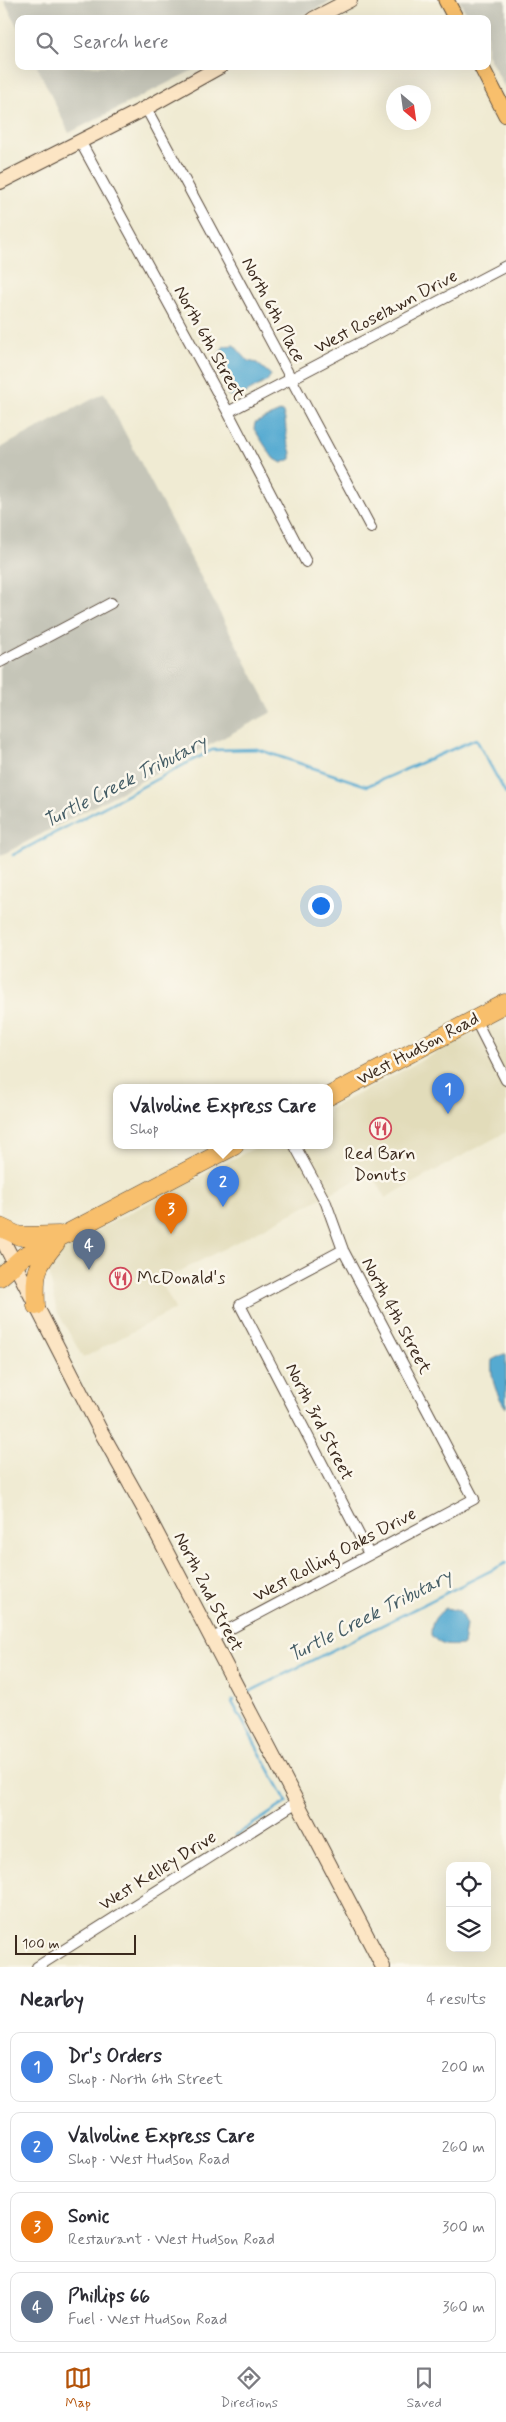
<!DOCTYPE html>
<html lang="en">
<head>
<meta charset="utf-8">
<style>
  body { margin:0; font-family:Mynerve,sans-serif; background:#f2f2f3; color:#2b2b33 }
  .controls { position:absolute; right:15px; bottom:15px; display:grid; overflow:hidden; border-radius:10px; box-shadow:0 5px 20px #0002 }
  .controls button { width:45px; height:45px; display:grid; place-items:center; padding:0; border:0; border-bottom:1px solid #e1e1e2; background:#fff; color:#2b2b33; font:25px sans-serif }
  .compass { position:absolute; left:386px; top:85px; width:45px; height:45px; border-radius:50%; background:#fff; box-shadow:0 5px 20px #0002; rotate:151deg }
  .scale { position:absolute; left:15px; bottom:12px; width:121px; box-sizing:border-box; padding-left:5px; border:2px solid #3b2a1e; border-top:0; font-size:14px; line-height:18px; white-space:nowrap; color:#3b2a1e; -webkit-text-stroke:4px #fbf7ec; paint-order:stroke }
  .you { position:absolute; left:320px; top:905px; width:18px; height:18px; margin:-12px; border:4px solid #fff; border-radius:50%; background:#1a73e8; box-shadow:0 0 0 8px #1a73e833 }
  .badge { display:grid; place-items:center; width:32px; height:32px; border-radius:50%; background:#b45309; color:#fff; font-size:16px; font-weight:700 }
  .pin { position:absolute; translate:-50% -41px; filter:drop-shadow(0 1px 2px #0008) }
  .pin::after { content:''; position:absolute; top:26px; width:18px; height:15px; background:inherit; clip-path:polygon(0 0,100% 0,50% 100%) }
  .popup { position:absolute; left:113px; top:1084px; width:220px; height:65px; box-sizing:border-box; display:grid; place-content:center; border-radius:10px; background:#fff; filter:drop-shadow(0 1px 4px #0005); font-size:16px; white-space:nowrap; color:#7c7c81 }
  .popup b { font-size:19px; color:#2b2b33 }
  .popup::after { content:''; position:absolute; left:50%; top:100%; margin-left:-10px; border:10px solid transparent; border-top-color:#fff }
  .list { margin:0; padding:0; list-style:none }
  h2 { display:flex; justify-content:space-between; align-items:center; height:65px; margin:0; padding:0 20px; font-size:21px }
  h2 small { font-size:16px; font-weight:400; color:#7c7c81 }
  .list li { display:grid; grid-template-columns:32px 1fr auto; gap:15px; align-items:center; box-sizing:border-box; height:70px; margin:0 10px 10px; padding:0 10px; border:1px solid #e1e1e2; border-radius:10px }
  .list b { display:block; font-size:19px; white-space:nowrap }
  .list p { margin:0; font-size:16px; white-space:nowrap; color:#7c7c81 }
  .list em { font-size:16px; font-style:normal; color:#7c7c81 }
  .icon { flex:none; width:28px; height:28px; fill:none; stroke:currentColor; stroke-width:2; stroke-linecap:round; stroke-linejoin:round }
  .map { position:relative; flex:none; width:506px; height:1967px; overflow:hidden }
  .search { position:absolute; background:#fff; box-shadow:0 5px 20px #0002; left:15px; right:15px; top:15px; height:55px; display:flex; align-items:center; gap:12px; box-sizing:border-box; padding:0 18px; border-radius:10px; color:#7c7c81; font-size:19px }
  .sheet { height:385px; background:#fff }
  nav { display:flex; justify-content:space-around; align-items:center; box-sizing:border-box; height:70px; border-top:1px solid #e1e1e2; background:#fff; font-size:14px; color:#7c7c81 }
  nav a { display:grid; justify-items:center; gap:2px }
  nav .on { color:#b45309 }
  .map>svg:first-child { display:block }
  .built { fill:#e2dcba }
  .industrial { fill:#c5c5b8 }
  .water { fill:#55aad1; stroke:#486a78 }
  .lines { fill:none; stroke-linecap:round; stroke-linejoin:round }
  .stream { stroke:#55aad1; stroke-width:2.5 }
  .street-casing { stroke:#564739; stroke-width:12 }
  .secondary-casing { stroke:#564739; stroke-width:16 }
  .primary-casing { stroke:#564739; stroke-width:17 }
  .highway-casing { stroke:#564739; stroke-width:19 }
  .street { stroke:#fff; stroke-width:10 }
  .secondary { stroke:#fce5c4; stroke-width:14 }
  .primary { stroke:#f8bf6c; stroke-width:15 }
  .highway { stroke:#f8bf6c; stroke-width:18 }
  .labels { text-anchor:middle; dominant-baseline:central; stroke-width:5; stroke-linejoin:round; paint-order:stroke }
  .street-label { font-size:18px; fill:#3b2a1e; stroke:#fbf7ec }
  .poi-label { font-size:18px; fill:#3b2a1e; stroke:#fbf7ec }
  .water-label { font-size:19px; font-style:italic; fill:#455d66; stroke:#fbf7ec }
</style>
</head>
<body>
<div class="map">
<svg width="506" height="1967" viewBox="0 0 506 1967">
  <rect width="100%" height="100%" fill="#fbf7ec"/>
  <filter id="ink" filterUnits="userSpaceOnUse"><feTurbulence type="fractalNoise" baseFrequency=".02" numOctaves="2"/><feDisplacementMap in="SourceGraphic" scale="10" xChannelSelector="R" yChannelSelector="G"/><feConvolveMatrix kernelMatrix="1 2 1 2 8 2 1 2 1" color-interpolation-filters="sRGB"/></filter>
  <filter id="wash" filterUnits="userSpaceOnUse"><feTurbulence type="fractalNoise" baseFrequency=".0096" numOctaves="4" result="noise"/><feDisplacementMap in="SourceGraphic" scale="20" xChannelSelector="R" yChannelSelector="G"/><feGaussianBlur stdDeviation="1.12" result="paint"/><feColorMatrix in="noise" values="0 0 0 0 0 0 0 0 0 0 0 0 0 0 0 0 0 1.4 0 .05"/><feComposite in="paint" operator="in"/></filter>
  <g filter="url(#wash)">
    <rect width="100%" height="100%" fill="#f0ebd3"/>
    <path class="built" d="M506,1016V1132L385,1198L372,1172L161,1281L175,1309L83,1358L56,1309L47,1260L55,1252L258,1146H329V1109Z"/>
    <path class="industrial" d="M4,0H333L296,19H19V30Z
      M459,0H506V90L487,54V19H469Z
      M37,66H201L69,133Z
      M104,393L272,712L0,856V448Z"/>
    <path class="water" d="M234,345L248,361L257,363L271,375L267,381L237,398L228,395L216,359L224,346Z
      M282,411C287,421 285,429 287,439C288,447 292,450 291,459L282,463L273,458L254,429L255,423Z
      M504,1354H506V1408C496,1394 490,1378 492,1360Z
      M446,1608L459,1611L466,1624L463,1645C448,1646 441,1647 431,1635C431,1622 435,1616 446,1608Z"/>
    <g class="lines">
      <path class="stream" d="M13,855L212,750L257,749L367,786L476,739L506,794
        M247,1693L506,1563
        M233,1700L232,1702L287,1802L236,1835"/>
    </g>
  </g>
  <g filter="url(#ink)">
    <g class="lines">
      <defs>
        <path id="street" d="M146,108L371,528
          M80,141L228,412L306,562
          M228,412L506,266
          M0,662L111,603
          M475,1019L506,1080
          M343,1250L240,1305L369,1554
          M211,1639L474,1499L343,1250L326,1203L295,1146
          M37,1967L297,1802"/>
        <path id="secondary" d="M313,19L350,0
          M0,182L146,108L221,66
          M0,1235L100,1430L142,1505L383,1967"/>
        <path id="primary" d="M446,0L456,19
          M481,66L506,115"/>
        <path id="highway" d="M329,1096L506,1003
          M0,1227L19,1236L59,1235
          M0,1277L24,1256L234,1146
          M36,1306C35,1273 34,1269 56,1243"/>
      </defs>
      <use href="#street" class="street-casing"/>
      <use href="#secondary" class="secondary-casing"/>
      <use href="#primary" class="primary-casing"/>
      <use href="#highway" class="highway-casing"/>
      <use href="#street" class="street"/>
      <use href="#secondary" class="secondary"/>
      <use href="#primary" class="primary"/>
      <use href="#highway" class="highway"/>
    </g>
  </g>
  <defs>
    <symbol id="restaurant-ring" viewBox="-11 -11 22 22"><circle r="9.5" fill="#fbf7ec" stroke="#d1495b" stroke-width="1.5"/><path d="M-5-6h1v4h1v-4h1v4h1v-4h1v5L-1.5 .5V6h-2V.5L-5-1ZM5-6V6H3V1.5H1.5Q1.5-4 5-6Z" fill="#d1495b"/></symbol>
  </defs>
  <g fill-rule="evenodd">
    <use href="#restaurant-ring" x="368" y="1116" width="25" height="25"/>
    <use href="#restaurant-ring" x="108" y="1266" width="25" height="25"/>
  </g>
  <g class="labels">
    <g class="street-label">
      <text transform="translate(273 310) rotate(62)">North 6th Place</text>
      <text transform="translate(386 312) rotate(-28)">West Roselawn Drive</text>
      <text transform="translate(209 343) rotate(61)">North 6th Street</text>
      <text transform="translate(418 1049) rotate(-28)">West Hudson Road</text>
      <text transform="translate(396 1316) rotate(62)">North 4th Street</text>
      <text transform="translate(319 1422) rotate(63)">North 3rd Street</text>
      <text transform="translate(335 1555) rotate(-28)">West Rolling Oaks Drive</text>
      <text transform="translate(208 1592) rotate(63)">North 2nd Street</text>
      <text transform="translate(158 1871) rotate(-32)">West Kelley Drive</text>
    </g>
    <g class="poi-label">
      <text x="380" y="1154">Red Barn<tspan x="380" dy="21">Donuts</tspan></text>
      <text x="137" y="1278" text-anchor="start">McDonald's</text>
    </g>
    <g class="water-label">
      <text transform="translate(125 782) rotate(-27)">Turtle Creek Tributary</text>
      <text transform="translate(370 1616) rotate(-27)">Turtle Creek Tributary</text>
    </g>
  </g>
</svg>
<div class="controls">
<button><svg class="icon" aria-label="locate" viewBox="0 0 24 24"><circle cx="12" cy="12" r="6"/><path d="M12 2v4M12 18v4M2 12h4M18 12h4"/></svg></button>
<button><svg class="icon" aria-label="layers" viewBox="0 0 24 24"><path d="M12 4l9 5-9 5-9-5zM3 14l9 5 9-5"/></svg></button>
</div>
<svg class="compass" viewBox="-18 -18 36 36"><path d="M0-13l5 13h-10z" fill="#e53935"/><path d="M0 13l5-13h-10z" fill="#7c7c81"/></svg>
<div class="scale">100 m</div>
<div class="you"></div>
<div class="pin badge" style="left:448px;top:1114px;background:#3f7fe0">1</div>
<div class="pin badge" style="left:223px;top:1207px;background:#3f7fe0">2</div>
<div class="popup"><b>Valvoline Express Care</b>Shop</div>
<div class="pin badge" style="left:171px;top:1234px;background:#e8710a">3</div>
<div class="pin badge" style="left:89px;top:1270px;background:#5c6f8a">4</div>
<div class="search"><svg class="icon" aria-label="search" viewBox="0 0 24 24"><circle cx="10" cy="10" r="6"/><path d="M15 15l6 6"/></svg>Search here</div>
</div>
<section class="sheet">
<h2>Nearby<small>4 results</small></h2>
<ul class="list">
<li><span class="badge" style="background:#3f7fe0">1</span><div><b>Dr's Orders</b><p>Shop · North 6th Street</p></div><em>200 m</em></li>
<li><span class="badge" style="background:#3f7fe0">2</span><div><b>Valvoline Express Care</b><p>Shop · West Hudson Road</p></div><em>260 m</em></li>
<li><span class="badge" style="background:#e8710a">3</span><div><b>Sonic</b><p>Restaurant · West Hudson Road</p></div><em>300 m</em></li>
<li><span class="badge" style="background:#5c6f8a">4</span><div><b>Phillips 66</b><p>Fuel · West Hudson Road</p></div><em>360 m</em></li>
</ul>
</section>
<nav>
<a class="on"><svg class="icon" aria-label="map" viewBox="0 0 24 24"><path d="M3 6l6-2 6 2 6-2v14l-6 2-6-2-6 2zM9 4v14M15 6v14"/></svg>Map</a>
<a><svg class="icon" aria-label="directions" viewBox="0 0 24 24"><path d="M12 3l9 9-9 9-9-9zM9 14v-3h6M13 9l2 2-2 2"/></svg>Directions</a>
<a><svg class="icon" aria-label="saved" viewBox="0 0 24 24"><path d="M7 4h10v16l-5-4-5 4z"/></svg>Saved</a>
</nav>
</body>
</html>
